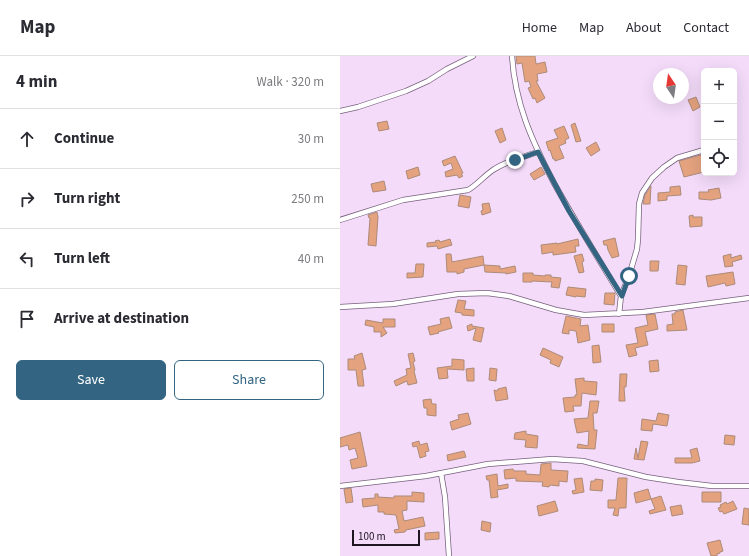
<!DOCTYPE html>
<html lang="en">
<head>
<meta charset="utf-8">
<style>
  body { margin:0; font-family:"Source Sans 3",sans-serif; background:#f2f2f3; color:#2b2b33 }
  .controls { position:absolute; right:12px; top:12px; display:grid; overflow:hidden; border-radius:6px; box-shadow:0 4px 16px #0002 }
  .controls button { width:36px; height:36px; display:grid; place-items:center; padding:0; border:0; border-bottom:1px solid #e1e1e2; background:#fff; color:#2b2b33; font:20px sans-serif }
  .compass { position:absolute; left:313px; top:12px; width:36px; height:36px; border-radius:50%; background:#fff; box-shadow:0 4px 16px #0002; rotate:347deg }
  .scale { position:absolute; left:12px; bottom:10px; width:68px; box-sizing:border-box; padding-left:4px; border:2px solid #1d151f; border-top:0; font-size:11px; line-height:14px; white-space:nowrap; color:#1d151f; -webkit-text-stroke:3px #f3dbf9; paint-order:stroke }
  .stop { position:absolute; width:12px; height:12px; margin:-9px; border:3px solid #336582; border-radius:50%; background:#fff }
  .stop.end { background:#336582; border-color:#fff; box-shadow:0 1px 4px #0008 }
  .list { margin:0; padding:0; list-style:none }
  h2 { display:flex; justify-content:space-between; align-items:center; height:52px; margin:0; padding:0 16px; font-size:17px }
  h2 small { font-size:13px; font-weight:400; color:#7c7c81 }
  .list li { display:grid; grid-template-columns:26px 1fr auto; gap:12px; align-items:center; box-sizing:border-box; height:60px; padding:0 16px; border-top:1px solid #e1e1e2 }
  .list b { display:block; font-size:15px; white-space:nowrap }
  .list em { font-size:13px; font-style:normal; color:#7c7c81 }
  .actions { display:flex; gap:8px; padding:12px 16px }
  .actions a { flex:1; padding:9px 0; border:1px solid #336582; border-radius:6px; text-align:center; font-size:14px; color:#336582 }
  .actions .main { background:#336582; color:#fff }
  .icon { flex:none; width:22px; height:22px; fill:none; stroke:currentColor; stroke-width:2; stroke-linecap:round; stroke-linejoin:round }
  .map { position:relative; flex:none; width:409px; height:500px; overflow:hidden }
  header { display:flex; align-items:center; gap:24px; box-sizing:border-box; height:56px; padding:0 20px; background:#fff; border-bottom:1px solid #e1e1e2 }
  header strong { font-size:19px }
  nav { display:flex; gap:22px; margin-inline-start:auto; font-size:14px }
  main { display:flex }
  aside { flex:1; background:#fff }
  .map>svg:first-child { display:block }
  .building { fill:#e4a27e; stroke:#ad8b79 }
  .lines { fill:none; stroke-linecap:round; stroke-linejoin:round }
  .street-casing { stroke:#77617c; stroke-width:6 }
  .street { stroke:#fff; stroke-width:4.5 }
  .route { stroke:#336582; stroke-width:5 }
</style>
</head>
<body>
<header>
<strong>Map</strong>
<nav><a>Home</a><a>Map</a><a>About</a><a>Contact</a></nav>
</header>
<main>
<aside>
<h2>4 min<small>Walk · 320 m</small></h2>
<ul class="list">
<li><svg class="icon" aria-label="ahead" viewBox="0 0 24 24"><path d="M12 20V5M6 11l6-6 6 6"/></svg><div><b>Continue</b></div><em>30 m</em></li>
<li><svg class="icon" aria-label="right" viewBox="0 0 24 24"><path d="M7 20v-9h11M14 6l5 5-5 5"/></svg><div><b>Turn right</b></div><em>250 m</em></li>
<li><svg class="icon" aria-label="left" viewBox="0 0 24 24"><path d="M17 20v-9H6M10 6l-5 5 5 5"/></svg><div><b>Turn left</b></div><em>40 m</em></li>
<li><svg class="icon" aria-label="arrive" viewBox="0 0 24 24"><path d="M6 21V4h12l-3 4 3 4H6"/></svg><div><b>Arrive at destination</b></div></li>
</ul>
<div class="actions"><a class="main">Save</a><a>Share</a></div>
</aside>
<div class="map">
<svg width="409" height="500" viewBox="0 0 409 500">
  <rect width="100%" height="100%" fill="#f3dbf9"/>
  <path class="building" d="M176,0H195L196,8L205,6L207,16L197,18L198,25H196L205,42L197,47L195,42L193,43L188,32L191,31L189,25L185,26L182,7L177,8Z
    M356,41L360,51L353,55L348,44Z
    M47,65L49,73L39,75L37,67Z
    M235,67L241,85L236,86L231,69Z
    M224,70L229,82L225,84L226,87L219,90L224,102L215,105V103H213L210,94L209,95L206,86L218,82L214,74Z
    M162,72L166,84L160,87L155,75Z
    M256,86L260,94L251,100L246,92Z
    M364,98V116L344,121L339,105Z
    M115,100L123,117L121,118L123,120L119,122L117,119L106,121L105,116L113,113L111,107L104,110L102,105Z
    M78,111L80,119L68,123L66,115Z
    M201,111L205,118L194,124L190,118Z
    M44,125L46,134L33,136L31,128Z
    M311,130L310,148H303L305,139Z
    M340,130L341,139L327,140V144L318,145V137L330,136V131Z
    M379,132L381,142L371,144L359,143V136H369L368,134Z
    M120,139L131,141L129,152L118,150Z
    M149,147L151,156L142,159L141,155L143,154L142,148Z
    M37,156L38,161L36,190L28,189L30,162H29L28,159Z
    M353,159V161H362V170L350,171L349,160Z
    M275,182L279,200L272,202L268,194L267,189H264L263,185Z
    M110,183L112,189L98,193L97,190L87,191V187L96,186L95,185L99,184L100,186Z
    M238,183L239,190H235L236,196L213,199V196L202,198L201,189L217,187V188Z
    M106,198H111L112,206L143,200L144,209L160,210V213L175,210L176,216L166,218V217L145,216L144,209L124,213V216L117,218V216H107Z
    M242,198L244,205L242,206L244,216L239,217L234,200Z
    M391,198V202L401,199L402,203L392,206L393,210L385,211L383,200Z
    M310,205H319L318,215H310Z
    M76,208H84L83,221L67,222V217H75Z
    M338,209L347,210L345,229L336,228Z
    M393,216L395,228L386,230L385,227L368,231L366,220Z
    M183,217H193V219L205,220V219H211V221L221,222L219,232L211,231L212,226L192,225V226H183Z
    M228,231L246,233L245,241L236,240V241L226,239Z
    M265,237H275L274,249L264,248Z
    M118,244L126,245L124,253L134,254V260L122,259V257L115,256Z
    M343,254L347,274L327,275V269L333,268L332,258H335V256Z
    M315,258L318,273L305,276L308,289L295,292L297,299L289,301L286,289L298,287L295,272L308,269L306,259Z
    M226,260L241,263L240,270L248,269L250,284L238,287L236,275L229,274V278L222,277Z
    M109,261L112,272L98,276L99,277L90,279L88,271L101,268L100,263Z
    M43,263H55V271H43L47,277L41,281V276H34V271L25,269L26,264L43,267Z
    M132,268V270L144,272L141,286L133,284L136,272L128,275L127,270Z
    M262,268H274V276H262Z
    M259,289L261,306L253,307L252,290Z
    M203,292L223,301L219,311L210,307L211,304L200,299Z
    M22,297L26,313L22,314L24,330H18L16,314H8V303H15L14,300Z
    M73,297L75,305L73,306L75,314L74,315L77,327L68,329L67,325L56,330L54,325L67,319L66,313L71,312L68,298Z
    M112,303L124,304V314L107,313L108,322L99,323L97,312L112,310Z
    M318,304L319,315L310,316L309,305Z
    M134,312V325H127L126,313Z
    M150,312L157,313L156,325L149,324Z
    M280,318H287L286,331H284L285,345H279Z
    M244,322V325L257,326L256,339L242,337L241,350H233L234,355L225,356L223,342L235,341V339H237L235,323Z
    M166,331L168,343L156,345L154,334L157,335L158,333Z
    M91,343L92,348H96V360L87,359V352H84L83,344Z
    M250,345H259L257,357H253L254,374H257L255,393L237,392L238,388L248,390L249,375L237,377L234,363L248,362Z
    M128,357L131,368L112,374L110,366L119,363L118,359Z
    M318,357L329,359L327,370L313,368L312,375L301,374L302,363L316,365Z
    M186,375V378L198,380L197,392L185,391L186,384L174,383L175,377Z
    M20,376L27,410L12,413L10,404L18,402L15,392L9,394L8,389L0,391V382Z
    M385,379L395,380L394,389L384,388Z
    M79,385L80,389L87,387L89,395L85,396L86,400L80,402L77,390L73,391L72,387Z
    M301,385L308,386L304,404L294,403L296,392L298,402Z
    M357,392L360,405L352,407H335V402H352L350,394Z
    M124,395L126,401L108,405L107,399Z
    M211,407V414L228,415L227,426L219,425V430L210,429L209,431L202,430L203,426L176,425V422L165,423L164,414L173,413L174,415H186V418L200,419L201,408Z
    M157,418L158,430L168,428V432L157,434L158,441L151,442L149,424H147L146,420Z
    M242,422L244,436L233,438L232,435L236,434L234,423Z
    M278,422H287L286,452H279L278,460L273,459L275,452H268V444H276Z
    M255,423L263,424L262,435L250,434L251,425H255Z
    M11,432L13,446L6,447L4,433Z
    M308,433L311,443L296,447L294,437Z
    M72,436L84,437V446L67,445V454L62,455L64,465L83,461L85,470L66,474L65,476L55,477L54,474L59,473L56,459L44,458V456H38V449L23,451L22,443L35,442V438H38V441L54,442V440H72Z
    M362,436H381V446H362Z
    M321,440L326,454L310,458L309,455L315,453L311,443Z
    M215,445L218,455L199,460L197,450Z
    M393,445L397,453L384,458L382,455L380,456L378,452L381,451L380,449L386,446L387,448Z
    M341,449L343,458L332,460L330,451Z
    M404,452L409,453V469L402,468Z
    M142,465L151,467L150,476L141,474Z
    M99,476V483L85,484V477Z
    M380,484L383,495L380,496V497L377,498V500H371L367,487Z"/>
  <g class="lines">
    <defs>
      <path id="street" d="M172,0C175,48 192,85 214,127C235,165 258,202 281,240
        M0,55L18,51L66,35L88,25L107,13L133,0
        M0,164L63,144L128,134C137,129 144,120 153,114C166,105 183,101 198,96
        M0,251L53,248L118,238L147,237L169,240L216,254L244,259L303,256L409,242
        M279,258L281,240L289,220L297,193L298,183L299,148L302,137L312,122L324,111L337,102L364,94
        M101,417L105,441L109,500
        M0,430L86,420L148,408L212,403L243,405L306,421L338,426L372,430H409"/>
    </defs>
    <use href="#street" class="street-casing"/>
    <use href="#street" class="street"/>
  </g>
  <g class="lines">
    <path class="route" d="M175,104L198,96L229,155L282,240L289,220"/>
  </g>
</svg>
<div class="controls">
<button>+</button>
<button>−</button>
<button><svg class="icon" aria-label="locate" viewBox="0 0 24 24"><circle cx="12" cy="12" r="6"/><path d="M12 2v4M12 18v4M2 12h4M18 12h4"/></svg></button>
</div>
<svg class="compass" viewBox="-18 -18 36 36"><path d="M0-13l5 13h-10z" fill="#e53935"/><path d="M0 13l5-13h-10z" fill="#7c7c81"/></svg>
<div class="scale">100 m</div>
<div class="stop" style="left:289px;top:220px"></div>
<div class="stop end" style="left:175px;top:104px"></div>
</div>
</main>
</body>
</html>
